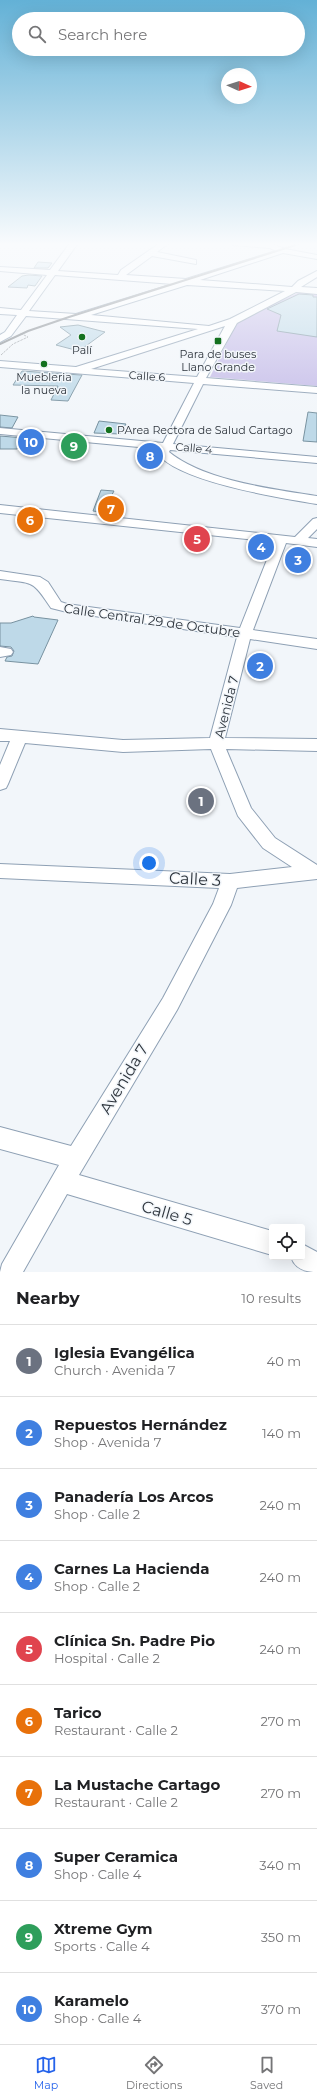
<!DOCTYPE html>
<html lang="en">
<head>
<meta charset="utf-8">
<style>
  body { margin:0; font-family:Montserrat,sans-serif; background:#f2f2f2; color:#202124 }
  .controls { position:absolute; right:12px; bottom:12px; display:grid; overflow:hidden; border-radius:4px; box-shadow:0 4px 16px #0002 }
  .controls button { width:36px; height:36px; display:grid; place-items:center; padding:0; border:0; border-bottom:1px solid #e0e0e0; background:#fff; color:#202124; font:20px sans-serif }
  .compass { position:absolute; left:221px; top:68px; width:36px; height:36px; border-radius:50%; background:#fff; box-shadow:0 4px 16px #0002; rotate:93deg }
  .you { position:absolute; left:149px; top:863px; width:14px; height:14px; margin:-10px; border:3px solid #fff; border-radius:50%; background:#1a73e8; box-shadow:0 0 0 6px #1a73e833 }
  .badge { display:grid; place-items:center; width:26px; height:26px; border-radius:50%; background:#2563eb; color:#fff; font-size:13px; font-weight:700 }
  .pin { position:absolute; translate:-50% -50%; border:2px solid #fff; box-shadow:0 1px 4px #0006 }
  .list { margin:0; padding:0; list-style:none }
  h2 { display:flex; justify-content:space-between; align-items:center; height:52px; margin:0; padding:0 16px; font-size:17px }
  h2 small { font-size:13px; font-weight:400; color:#757577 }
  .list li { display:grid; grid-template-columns:26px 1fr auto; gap:12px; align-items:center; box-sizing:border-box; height:72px; padding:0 16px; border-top:1px solid #e0e0e0 }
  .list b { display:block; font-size:15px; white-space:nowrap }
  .list p { margin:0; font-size:13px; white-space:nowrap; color:#757577 }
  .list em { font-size:13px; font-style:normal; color:#757577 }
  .icon { flex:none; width:22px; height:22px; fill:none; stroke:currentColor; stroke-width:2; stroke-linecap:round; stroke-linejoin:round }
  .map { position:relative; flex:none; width:317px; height:1272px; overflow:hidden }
  .search { position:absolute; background:#fff; box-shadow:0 4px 16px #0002; left:12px; right:12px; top:12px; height:44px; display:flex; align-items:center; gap:10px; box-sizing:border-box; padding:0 14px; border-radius:22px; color:#757577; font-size:15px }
  .sheet { height:772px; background:#fff }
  nav { display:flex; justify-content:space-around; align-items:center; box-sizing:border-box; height:56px; border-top:1px solid #e0e0e0; background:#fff; font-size:11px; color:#757577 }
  nav a { display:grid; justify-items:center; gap:2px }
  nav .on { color:#2563eb }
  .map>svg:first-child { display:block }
  .green { fill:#c5bce8 }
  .building { fill:#bed9e8; stroke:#7892a0 }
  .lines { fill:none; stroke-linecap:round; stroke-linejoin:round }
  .minor-casing { stroke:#8ea0b4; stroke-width:2 }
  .path { stroke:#9ea3a9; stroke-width:1; stroke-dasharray:2.5 1; stroke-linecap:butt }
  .minor { fill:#fff; fill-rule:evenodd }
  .rail { stroke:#83898f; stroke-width:2 }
  .poi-dot { fill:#14711f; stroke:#f2f6fa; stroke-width:1.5 }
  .labels { text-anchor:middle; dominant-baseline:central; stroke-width:3; stroke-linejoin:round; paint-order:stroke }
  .far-poi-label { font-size:11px; fill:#2c333b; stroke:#f2f6fa }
  .far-street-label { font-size:11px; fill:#2c333b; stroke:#f2f6fa }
  .street-label { font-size:13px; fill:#2c333b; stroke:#f2f6fa }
  .near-street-label { font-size:16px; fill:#2c333b; stroke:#f2f6fa }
</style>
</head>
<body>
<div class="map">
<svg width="317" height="1272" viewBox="0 0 317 1272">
  <rect width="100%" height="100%" fill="#f2f6fa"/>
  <path class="green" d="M300,292L317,293V386L210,377L238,320Z"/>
  <path class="building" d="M38,262L52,263L48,268H34Z
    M22,276L29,275L42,276L35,286L28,285L27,288L8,287Z
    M299,294L313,295V297H317V337L277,331L281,315L267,309Z
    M78,325L105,332L79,351L56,345L71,335L60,327Z
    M22,371L81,375H82L68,401L51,400L58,386L13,385Z
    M308,412L317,413V442L303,441Z
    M0,415L18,417L12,428L0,427Z
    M99,421L126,424L120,434L94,433Z
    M0,436L24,438L17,449H0Z
    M66,442L84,443L79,455L62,453Z
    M145,449L157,450L155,462L141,461Z
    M101,490L114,491L109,500L120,502L115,514L93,511Z
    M257,542L268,543L266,552L254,551Z
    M292,548L306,549L303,572L289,571Z
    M33,616L34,617L58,620L38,664L5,661L7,657L12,656L14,651L11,647L0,646V623H11Z"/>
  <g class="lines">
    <defs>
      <path id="minor" d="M70,243H78L58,271L118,275L121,270L160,243H169L157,252L196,260V264L152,256L126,275L186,279L276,251L270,248L233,245L229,243L272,244L285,249L317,255V259L283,253L200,280L292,287L298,281L317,271V277L301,287L317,288V294L296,292L237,323L206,378L317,387V393L203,384L173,444L317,457V463L170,450L169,452C205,481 272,489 317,496V504C281,498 178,482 157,453L160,449L0,434V428L163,443L194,383L0,367V361L76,367L198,329L26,316L11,336L0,342V335L5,332L17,315L0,314V308L21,310L47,275L0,271V267L50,270ZM55,275L173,284L76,314L29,311ZM187,285L285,291L230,319L209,326L91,315ZM225,326L197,377L91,369Z
        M0,505L295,537L313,519L317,518V529L308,538L317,539V547L286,543L253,630L317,639V649L250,639L225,738L317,739V751L226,749L251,808L275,838L317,865V879L237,888L231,905L177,1010L79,1175L272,1231V1255L67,1194L23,1272H0L2,1264L59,1165L0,1149V1127L71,1146L163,998L213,904L219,888L0,878V864L230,874L292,867L263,848L238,816L211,749L123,752L25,743L8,784L6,788L0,790V765L10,741H0V729L123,740L210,738L237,637L67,612L51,608C32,579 34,584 0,579V571L40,577L48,582L61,602L67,604L240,628L274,542L0,513Z
        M0,647L11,649L13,652L11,655L0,657Z
        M302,1244L317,1252V1272C305,1272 295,1269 291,1257H302Z"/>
    </defs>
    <use href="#minor" class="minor-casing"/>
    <path class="path" d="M1,355L13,344L28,337L20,333"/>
    <use href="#minor" class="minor"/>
    <path class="rail" d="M0,344L28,331L69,317L302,243"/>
  </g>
  <linearGradient id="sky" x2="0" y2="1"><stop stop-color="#63b1d6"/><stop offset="0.58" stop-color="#f9fbfd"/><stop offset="1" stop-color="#f9fbfd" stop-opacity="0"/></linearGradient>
  <rect width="317" height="421" fill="url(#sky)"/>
  <g class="poi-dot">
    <circle cx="82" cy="337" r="4"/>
    <rect x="214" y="337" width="8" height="8" rx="2"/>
    <circle cx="44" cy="364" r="4"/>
    <circle cx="109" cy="430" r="4"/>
  </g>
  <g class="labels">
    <g class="far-poi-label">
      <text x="82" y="350">Palí</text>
      <text x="218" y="354">Para de buses<tspan x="218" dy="13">Llano Grande</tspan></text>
      <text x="44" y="377">Muebleria<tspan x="44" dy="13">la nueva</tspan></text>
      <text x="117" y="430" text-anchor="start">PArea Rectora de Salud Cartago</text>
    </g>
    <g class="far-street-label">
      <text transform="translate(147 376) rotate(4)">Calle 6</text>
      <text transform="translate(194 448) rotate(5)">Calle 4</text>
    </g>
    <g class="street-label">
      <text transform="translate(152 620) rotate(8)">Calle Central 29 de Octubre</text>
      <text transform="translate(226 707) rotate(-76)">Avenida 7</text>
    </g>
    <g class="near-street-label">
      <text transform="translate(195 879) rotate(3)">Calle 3</text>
      <text transform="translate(124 1079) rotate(-59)">Avenida 7</text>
      <text transform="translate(167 1213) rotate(16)">Calle 5</text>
    </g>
  </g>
</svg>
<div class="controls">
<button><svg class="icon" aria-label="locate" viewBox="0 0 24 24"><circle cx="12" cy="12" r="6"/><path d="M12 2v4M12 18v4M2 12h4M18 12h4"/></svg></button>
</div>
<svg class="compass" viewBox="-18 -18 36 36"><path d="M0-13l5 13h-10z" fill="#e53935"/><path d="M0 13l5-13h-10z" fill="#757577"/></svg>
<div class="you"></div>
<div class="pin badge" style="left:201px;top:801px;background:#6b7280">1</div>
<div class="pin badge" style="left:260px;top:666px;background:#3f7fe0">2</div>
<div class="pin badge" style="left:298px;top:560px;background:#3f7fe0">3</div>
<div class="pin badge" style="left:261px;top:547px;background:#3f7fe0">4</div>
<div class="pin badge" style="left:197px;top:539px;background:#e0444e">5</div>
<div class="pin badge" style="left:30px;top:520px;background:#e8710a">6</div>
<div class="pin badge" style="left:111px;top:509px;background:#e8710a">7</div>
<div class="pin badge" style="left:150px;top:456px;background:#3f7fe0">8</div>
<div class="pin badge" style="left:74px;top:446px;background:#2e9e5b">9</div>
<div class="pin badge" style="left:31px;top:442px;background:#3f7fe0">10</div>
<div class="search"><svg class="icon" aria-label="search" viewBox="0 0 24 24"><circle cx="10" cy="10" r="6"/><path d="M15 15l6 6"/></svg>Search here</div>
</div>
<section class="sheet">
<h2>Nearby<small>10 results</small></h2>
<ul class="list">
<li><span class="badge" style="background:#6b7280">1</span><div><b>Iglesia Evangélica</b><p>Church · Avenida 7</p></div><em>40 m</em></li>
<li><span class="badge" style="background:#3f7fe0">2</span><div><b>Repuestos Hernández</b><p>Shop · Avenida 7</p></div><em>140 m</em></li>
<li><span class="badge" style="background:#3f7fe0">3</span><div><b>Panadería Los Arcos</b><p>Shop · Calle 2</p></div><em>240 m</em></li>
<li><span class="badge" style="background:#3f7fe0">4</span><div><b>Carnes La Hacienda</b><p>Shop · Calle 2</p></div><em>240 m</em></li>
<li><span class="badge" style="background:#e0444e">5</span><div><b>Clínica Sn. Padre Pio</b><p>Hospital · Calle 2</p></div><em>240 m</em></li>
<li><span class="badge" style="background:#e8710a">6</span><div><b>Tarico</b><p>Restaurant · Calle 2</p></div><em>270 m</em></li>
<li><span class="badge" style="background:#e8710a">7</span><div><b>La Mustache Cartago</b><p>Restaurant · Calle 2</p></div><em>270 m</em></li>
<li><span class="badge" style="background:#3f7fe0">8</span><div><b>Super Ceramica</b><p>Shop · Calle 4</p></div><em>340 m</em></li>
<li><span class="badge" style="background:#2e9e5b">9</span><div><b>Xtreme Gym</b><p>Sports · Calle 4</p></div><em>350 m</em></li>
<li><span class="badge" style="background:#3f7fe0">10</span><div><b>Karamelo</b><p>Shop · Calle 4</p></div><em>370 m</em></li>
</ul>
</section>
<nav>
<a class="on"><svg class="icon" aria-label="map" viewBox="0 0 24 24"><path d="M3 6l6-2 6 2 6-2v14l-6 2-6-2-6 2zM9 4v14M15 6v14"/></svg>Map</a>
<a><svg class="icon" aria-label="directions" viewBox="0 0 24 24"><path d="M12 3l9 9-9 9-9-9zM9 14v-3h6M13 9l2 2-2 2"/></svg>Directions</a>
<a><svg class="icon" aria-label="saved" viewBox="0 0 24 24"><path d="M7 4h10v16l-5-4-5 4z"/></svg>Saved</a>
</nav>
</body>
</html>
